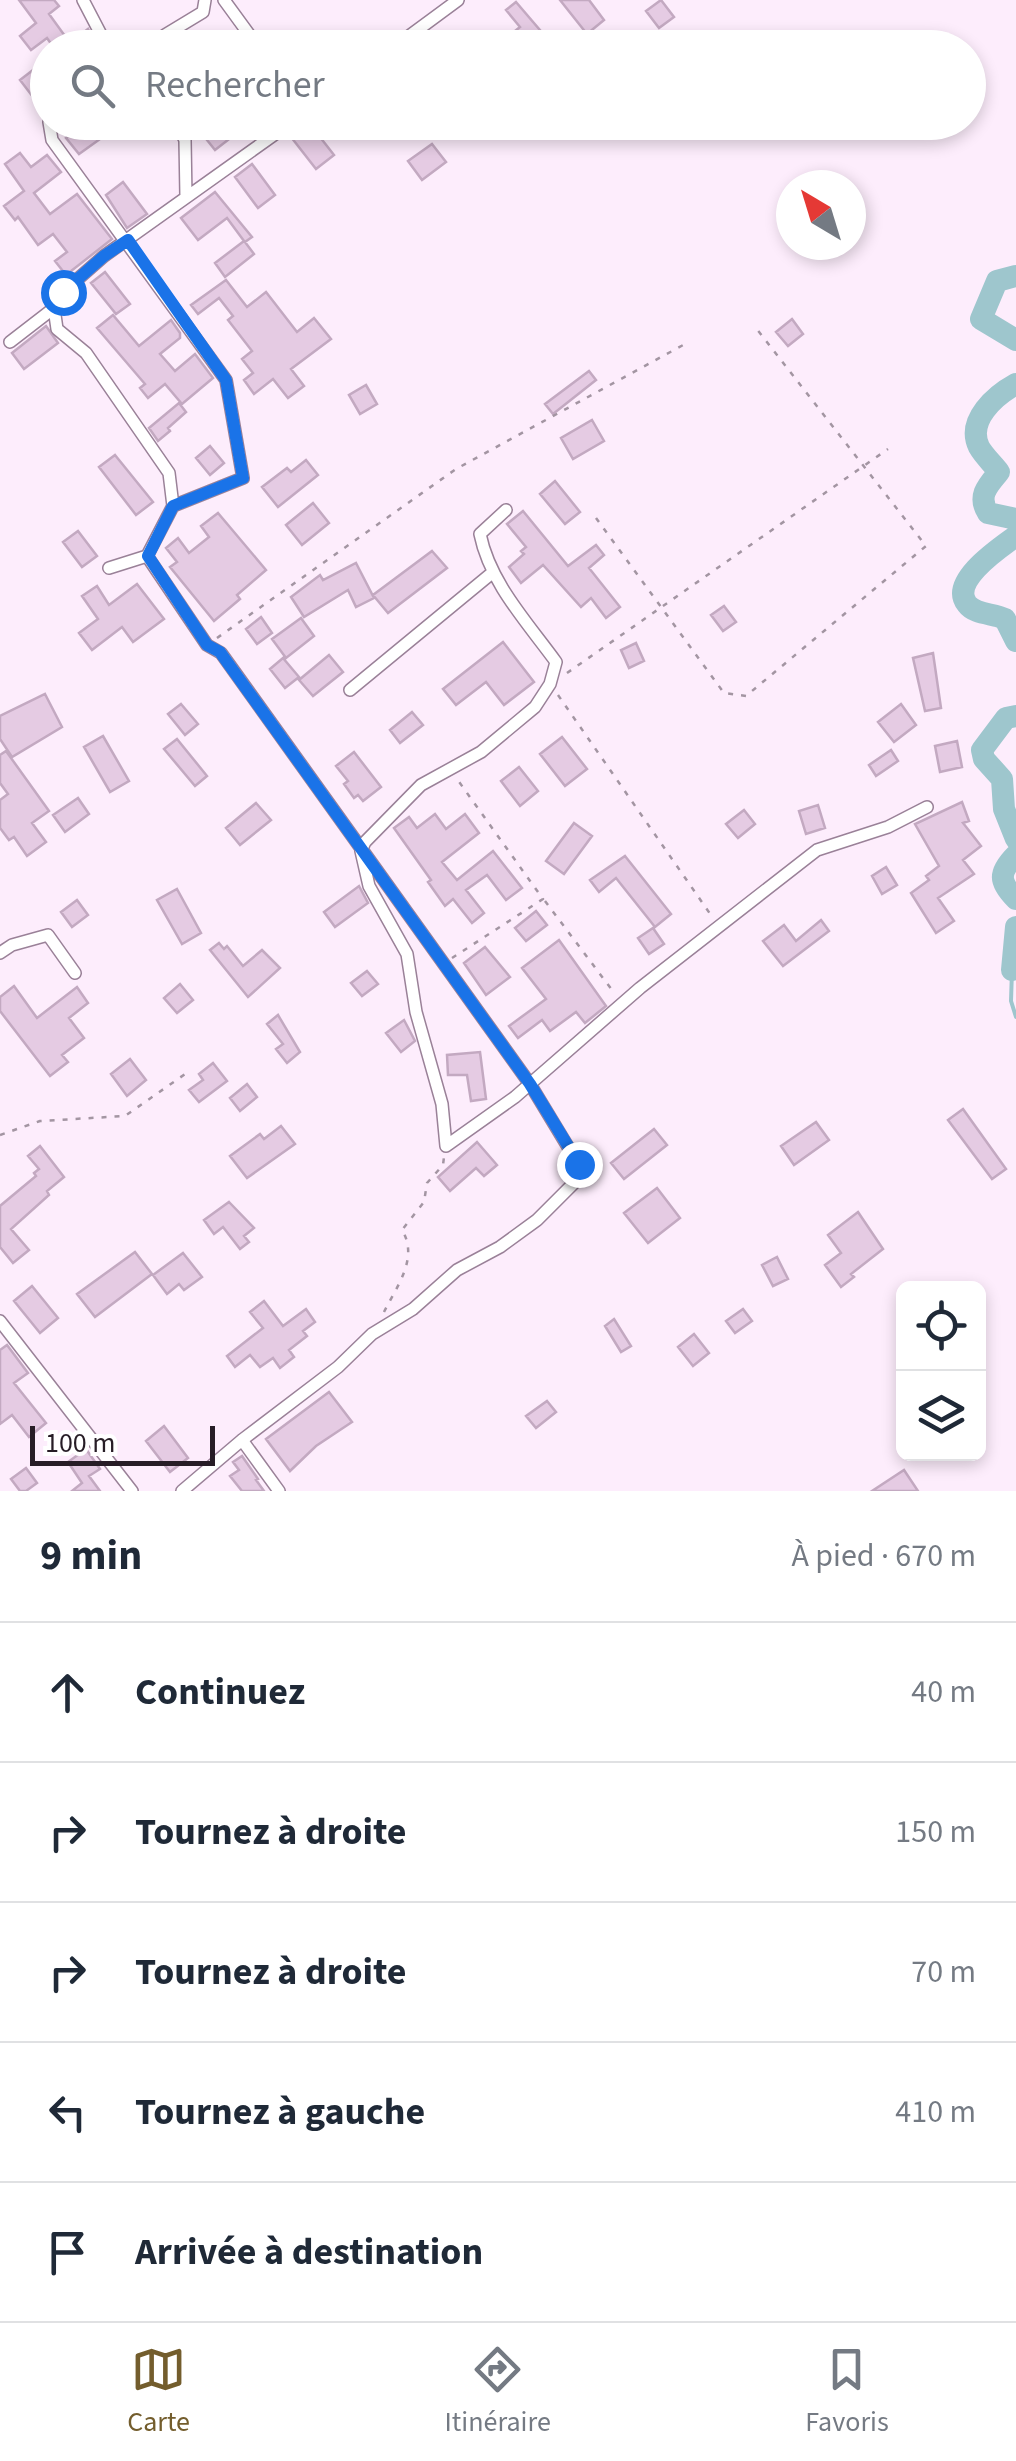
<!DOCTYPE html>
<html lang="fr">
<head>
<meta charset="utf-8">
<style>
  body { margin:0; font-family:"Source Sans 3",sans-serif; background:#f2f2f3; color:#1f2937 }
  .controls { position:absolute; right:30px; bottom:30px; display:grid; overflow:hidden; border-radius:15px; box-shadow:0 5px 15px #0003 }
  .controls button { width:90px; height:90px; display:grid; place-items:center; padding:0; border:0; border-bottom:2px solid #e0e1e3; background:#fff; color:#1f2937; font:50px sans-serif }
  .compass { position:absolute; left:776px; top:170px; width:90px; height:90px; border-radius:50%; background:#fff; box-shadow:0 5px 15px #0003; rotate:322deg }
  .scale { position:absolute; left:30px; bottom:25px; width:185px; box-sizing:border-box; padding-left:10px; border:5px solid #271d26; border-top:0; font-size:28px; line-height:35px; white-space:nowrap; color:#271d26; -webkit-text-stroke:8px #fff; paint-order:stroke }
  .stop { position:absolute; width:30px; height:30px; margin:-22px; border:8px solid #1a73e8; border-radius:50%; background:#fff }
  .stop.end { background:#1a73e8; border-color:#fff; box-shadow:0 2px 10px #0008 }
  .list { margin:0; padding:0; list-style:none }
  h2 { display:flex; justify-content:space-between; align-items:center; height:130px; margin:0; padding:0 40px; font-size:42px }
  h2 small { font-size:32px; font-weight:400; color:#747a83 }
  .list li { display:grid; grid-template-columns:65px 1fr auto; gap:30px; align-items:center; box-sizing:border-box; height:140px; padding:0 40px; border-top:2px solid #e0e1e3 }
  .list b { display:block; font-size:38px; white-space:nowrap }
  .list em { font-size:32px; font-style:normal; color:#747a83 }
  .icon { flex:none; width:55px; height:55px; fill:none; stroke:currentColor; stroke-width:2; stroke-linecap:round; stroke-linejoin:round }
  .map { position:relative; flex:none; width:1016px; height:1491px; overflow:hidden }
  .search { position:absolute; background:#fff; box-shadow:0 5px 15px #0003; left:30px; right:30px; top:30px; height:110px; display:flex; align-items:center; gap:25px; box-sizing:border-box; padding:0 35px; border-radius:55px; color:#747a83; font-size:38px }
  .sheet { height:830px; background:#fff }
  nav { display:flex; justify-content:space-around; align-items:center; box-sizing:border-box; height:140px; border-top:2px solid #e0e1e3; background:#fff; font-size:28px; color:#747a83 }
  nav a { display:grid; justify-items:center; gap:5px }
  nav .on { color:#735d2d }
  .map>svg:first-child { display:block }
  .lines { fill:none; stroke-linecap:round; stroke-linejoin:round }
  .stream { stroke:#9ec6cd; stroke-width:4 }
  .river { stroke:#9ec6cd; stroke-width:22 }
  .building { fill:#e5cbe3; stroke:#c3a9c1; stroke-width:2.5 }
  .minor-casing { stroke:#9a8198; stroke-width:14 }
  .path { stroke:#a395a2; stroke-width:2.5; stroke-dasharray:5 8; stroke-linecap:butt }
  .minor { stroke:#fff; stroke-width:11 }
  .route { stroke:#1a73e8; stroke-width:12 }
</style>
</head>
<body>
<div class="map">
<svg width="1016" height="1491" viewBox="0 0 1016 1491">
  <rect width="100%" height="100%" fill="#fdedfc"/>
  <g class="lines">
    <path class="stream" d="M1012,970L1011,1001L1016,1017"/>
    <path class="river" d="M1016,276L997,281L981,319L1016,340
      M1016,384C996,395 966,420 979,447C984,456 993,464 999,472C988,485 977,496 988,513L1016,519
      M1016,536C1001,547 949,581 967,604C975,615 994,613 1005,619L1016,641
      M1016,716L1006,718L982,750L984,759L1002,779L1004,809L1016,839
      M1016,855C998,873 999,882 1016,899
      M1012,970L1016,927"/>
  </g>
  <path class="building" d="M19,0H54L59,6L49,14L70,43L88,29L95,43L89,48H54L47,38L31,50L20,36L36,23Z
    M560,0H589L604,20L587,34Z
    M661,0L674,17L659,28L646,11Z
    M516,2L545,36L551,48H494L520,27L506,10Z
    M33,70L46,86L33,97L20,80Z
    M87,122L100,139L79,154L66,138Z
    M209,122H251L215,150L199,130Z
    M309,123L334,155L316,169L291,137Z
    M432,144L446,162L422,180L408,161Z
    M20,153L31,167L47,155L61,172L34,193L50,214L77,194L112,239L66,275L55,261L67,252L53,234L38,245L18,217L15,220L4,206L24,191L5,164Z
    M252,164L275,195L258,208L235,177Z
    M123,182L147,214L127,228L106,195Z
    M215,192L252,237L245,242L254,254L225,277L215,263L244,241L227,218L198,240L181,218Z
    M105,272L130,304L116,314L91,283Z
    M226,280L247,307L266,292L297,332L314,318L331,339L291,369L304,386L288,398L273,379L254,394L244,380L253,373L242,359L252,351L228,320L233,316L219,298L198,314L191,305Z
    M113,315L139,346L171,320L180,333V338L160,354L175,371L195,354L213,378L182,404L165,384L148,398L140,388L145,384L97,328Z
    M792,319L803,334L788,346L776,332Z
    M46,326L58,343L24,369L12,353Z
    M589,371L596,380L553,414L545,404Z
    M366,385L377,404L360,414L349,395Z
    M179,403L186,412L168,428L170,431L158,441L149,428Z
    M592,420L604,441L573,459L561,438Z
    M210,446L224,463L210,475L196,458Z
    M115,455L153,502L136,515L99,467Z
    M306,460L318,475L278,507L262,487L287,468L291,472Z
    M555,481L580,512L565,524L540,494Z
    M313,503L329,523L302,545L286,525Z
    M523,511L568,566L596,545L604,555L589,568L620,607L606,618L591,598L581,607L543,565L521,583L509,567L524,554L521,551L526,547L507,524Z
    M218,513L266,570L237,595L240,599L214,621L170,567L177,562L166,548L178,538L189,553L209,537L201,526Z
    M78,531L97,556L82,567L63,542Z
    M432,551L447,568L388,613L373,595Z
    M356,563L374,598L356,607L348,590L304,617L291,597L320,575L323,580Z
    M137,584L164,619L133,642L122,627L92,650L79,633L98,619L82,596L97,586L109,605Z
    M724,606L736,622L723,631L711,615Z
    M261,617L272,633L257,644L246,629Z
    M301,618L314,636L286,658L272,639Z
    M503,642L534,682L504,705L486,682L456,705L443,689Z
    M636,643L644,661L629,668L621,650Z
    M933,653L941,708L925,711L913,658Z
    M329,655L343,672L313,696L299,680Z
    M283,658L299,677L285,688L270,669Z
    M45,694L62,727L12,757L0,739V716Z
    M181,704L198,724L185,735L168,714Z
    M901,704L916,725L894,742L878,722Z
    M412,712L423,725L400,743L390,730Z
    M103,736L129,781L110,792L84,747Z
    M562,737L587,769L565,786L540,754Z
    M177,739L207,776L195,786L164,749Z
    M957,741L962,767L940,772L935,746Z
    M891,750L898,761L876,776L869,765Z
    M6,751L49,811L32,823L46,842L27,856L14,837L9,840L0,828V800L8,794L0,783V755Z
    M354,752L381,787L363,801L358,795L354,798L344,784L348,781L336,766Z
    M519,767L538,791L520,806L501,781Z
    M78,798L89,814L65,832L53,815Z
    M962,802L969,821L963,823L981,846L963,860L974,874L938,898L954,921L936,933L911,893L929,880L926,876L939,866L915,824Z
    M256,803L271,820L240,845L226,828Z
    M818,805L825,828L806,834L799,811Z
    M744,810L755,824L738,838L726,824Z
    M435,814L446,829L465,814L479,833L442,862L457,880L493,851L522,888L506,900L487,875L466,890L484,913L472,923L453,899L445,906L428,882L431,880L394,828L409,817L417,828Z
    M574,823L592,836L564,874L546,861Z
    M625,856L671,914L655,927L616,878L599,892L590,880Z
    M886,867L897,885L882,894L872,876Z
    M359,886L368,903L335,927L324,912Z
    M177,889L201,933L182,944L157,900Z
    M77,900L88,915L72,927L61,912Z
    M536,911L547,925L526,941L515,928Z
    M821,920L829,931L783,966L763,941L784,925L796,941Z
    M653,928L664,944L649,954L638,938Z
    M559,940L606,1006L585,1023L576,1012L550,1031L542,1020L518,1038L509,1026L546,999L522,968Z
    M219,943L224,949L227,946L243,966L262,950L280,968L248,997L210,950Z
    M485,947L510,977L486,995L464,963Z
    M367,971L378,984L362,996L351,983Z
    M180,984L193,1000L177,1013L164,998Z
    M14,986L37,1018L77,987L88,1003L69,1018L84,1038L62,1055L68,1062L50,1076L0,1011V997Z
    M278,1015L300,1052L287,1063L276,1049L283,1044L267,1024Z
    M404,1020L415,1041L401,1052L386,1033Z
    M480,1052L486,1099L471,1101L467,1075H448L447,1055Z
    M130,1059L146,1080L127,1096L111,1074Z
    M213,1063L227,1081L199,1102L189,1090L203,1080L199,1074Z
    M247,1084L257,1097L240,1111L230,1098Z
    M963,1109L1006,1169L992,1179L948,1120Z
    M816,1122L829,1140L794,1165L781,1146Z
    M281,1126L295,1144L247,1178L230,1156L260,1134L264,1139Z
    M654,1129L667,1145L624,1179L611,1163Z
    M477,1142L497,1165L484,1176L476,1168L450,1191L438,1177Z
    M40,1146L64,1177L47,1191L49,1195L11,1229L29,1250L13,1263L0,1247V1206L36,1176L34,1173L39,1169L28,1156Z
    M657,1188L680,1218L648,1243L624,1213Z
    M229,1202L254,1228L244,1236L249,1242L240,1249L223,1227L214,1234L204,1220Z
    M858,1212L883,1249L851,1274L854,1277L841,1287L825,1265L841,1253L828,1235Z
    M135,1252L152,1274L95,1317L77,1294Z
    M183,1253L202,1277L184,1290L179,1284L167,1294L153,1275Z
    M777,1257L788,1279L773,1286L762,1265Z
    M32,1286L58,1318L40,1333L14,1301Z
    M264,1301L283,1326L306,1309L315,1322L303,1331L307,1336L289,1350L294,1357L280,1368L273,1358L260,1367L250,1355L235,1367L227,1356L263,1328L250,1312Z
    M743,1309L752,1321L735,1333L726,1321Z
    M614,1319L631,1346L621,1352L605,1326Z
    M694,1334L709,1353L693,1366L678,1347Z
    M7,1345L28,1373L14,1383L46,1423L29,1437L12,1415L0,1424V1350Z
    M329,1392L352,1422L316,1446L290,1471L266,1439Z
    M547,1401L556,1412L536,1428L526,1416Z
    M164,1426L188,1458L170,1472L146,1441Z
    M86,1449L100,1469L89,1476L100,1491H72L82,1483L68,1462Z
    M242,1456L258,1479L256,1480L264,1491H242L230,1476L239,1470L233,1462Z
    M26,1468L37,1483L26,1491H20L11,1479Z
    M904,1470L918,1491H872Z"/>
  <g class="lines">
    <defs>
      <path id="minor" d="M83,0L108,48
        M224,0L259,48
        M155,48L165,35L203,12L205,0
        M393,48L458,0
        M49,122L52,140L226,380L243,478L173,506L147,556L109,568
        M176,122L185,140L186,197
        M10,342L54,308
        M173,506L169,473L86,353L57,329L54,308L63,292L104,256L292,122
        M147,556L207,645L221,653L530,1084L579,1165L575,1182L537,1220L500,1247L457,1270L413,1309L372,1334L338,1367L242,1440L182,1491
        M350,690L492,573
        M0,953L12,945L48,935L75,973
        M446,1146L442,1104L416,1012L407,954L369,886L361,851L365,842L421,785L481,752L535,707L550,684L556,662C527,622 490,583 480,534L506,510
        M446,1146L515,1097L640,988L817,850L888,827L927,807
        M0,1321L132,1491
        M242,1440L279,1491"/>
    </defs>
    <use href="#minor" class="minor-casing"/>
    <path class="path" d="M596,518L724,693L746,696L926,546L756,328
      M217,638L456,469L685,344
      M567,673L888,449
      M558,695L713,918
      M545,901L615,994
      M452,958L543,899L457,779
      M0,1135L40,1121L125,1116L188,1072
      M384,1312C397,1286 419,1258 402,1230L424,1202L427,1183L443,1165L444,1157"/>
    <use href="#minor" class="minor"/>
  </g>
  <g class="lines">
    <path class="route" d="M63,292L104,256L128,240L226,380L243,478L173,506L148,556L207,645L220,652L530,1084L579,1164"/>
  </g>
</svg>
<div class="controls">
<button><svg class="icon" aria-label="locate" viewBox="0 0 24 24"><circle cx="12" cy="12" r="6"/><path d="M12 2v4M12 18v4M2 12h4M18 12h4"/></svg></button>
<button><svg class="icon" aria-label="layers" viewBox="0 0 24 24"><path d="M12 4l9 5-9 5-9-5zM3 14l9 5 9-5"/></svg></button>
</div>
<svg class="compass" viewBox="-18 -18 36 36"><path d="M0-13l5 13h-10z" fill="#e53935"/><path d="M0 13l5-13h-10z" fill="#747a83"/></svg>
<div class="scale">100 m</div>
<div class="stop" style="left:63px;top:292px"></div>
<div class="stop end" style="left:579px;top:1164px"></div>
<div class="search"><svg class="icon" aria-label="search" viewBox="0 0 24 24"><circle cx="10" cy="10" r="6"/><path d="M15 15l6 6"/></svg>Rechercher</div>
</div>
<section class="sheet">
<h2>9 min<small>À pied · 670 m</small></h2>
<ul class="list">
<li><svg class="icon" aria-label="ahead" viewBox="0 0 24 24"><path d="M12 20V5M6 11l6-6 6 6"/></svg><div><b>Continuez</b></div><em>40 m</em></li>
<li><svg class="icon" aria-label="right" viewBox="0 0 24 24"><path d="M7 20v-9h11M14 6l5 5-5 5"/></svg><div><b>Tournez à droite</b></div><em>150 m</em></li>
<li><svg class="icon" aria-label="right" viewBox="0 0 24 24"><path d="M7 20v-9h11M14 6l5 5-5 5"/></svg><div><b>Tournez à droite</b></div><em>70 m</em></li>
<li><svg class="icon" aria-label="left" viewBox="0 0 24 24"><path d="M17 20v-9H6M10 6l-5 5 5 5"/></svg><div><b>Tournez à gauche</b></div><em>410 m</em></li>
<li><svg class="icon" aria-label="arrive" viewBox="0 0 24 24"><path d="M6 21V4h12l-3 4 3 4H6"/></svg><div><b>Arrivée à destination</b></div></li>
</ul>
</section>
<nav>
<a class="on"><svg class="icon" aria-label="map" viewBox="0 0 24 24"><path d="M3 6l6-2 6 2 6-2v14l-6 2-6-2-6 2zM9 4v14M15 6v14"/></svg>Carte</a>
<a><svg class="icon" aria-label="directions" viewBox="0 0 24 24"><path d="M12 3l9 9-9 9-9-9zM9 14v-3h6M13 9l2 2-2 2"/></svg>Itinéraire</a>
<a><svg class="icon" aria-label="saved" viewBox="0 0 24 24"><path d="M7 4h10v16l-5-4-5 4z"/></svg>Favoris</a>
</nav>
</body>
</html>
